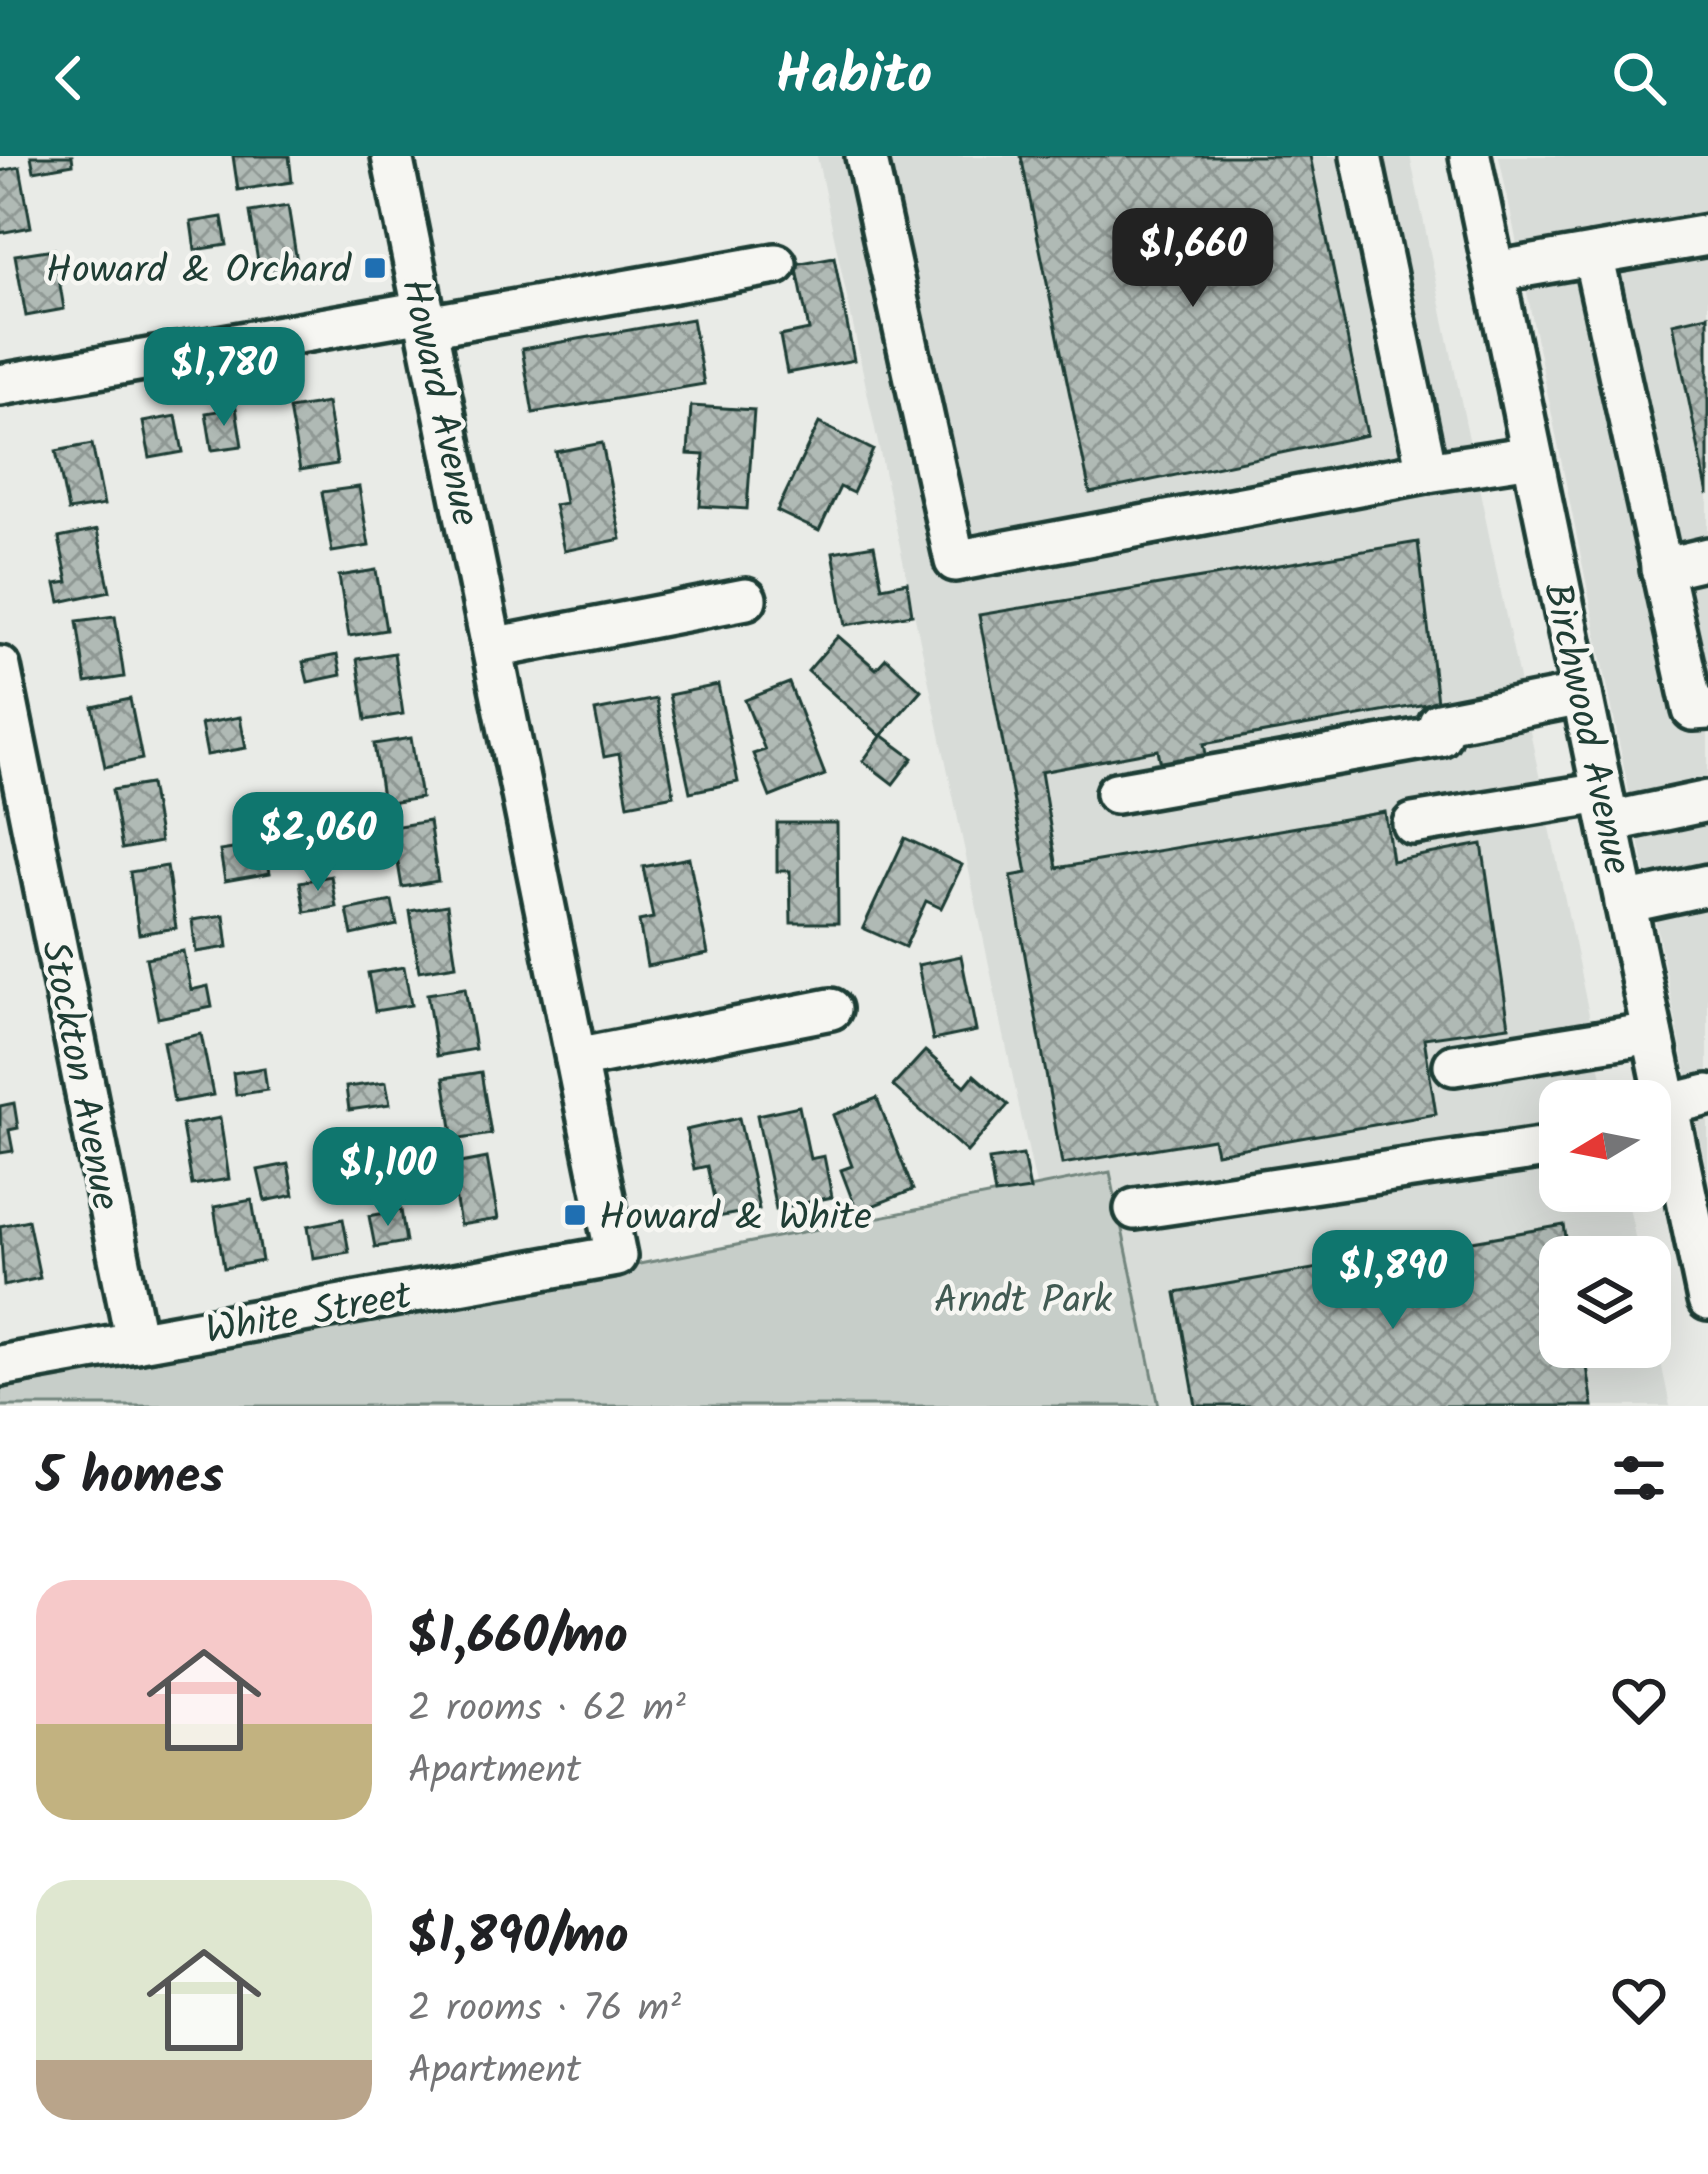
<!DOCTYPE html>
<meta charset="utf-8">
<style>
:root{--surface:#fff;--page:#f2f2f2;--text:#202124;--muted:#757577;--accent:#0f766e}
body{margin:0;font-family:Kalam,sans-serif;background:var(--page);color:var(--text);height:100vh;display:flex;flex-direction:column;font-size:45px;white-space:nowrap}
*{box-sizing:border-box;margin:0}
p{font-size:39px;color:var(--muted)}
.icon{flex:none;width:66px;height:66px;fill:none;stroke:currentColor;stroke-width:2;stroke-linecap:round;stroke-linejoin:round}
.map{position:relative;height:1250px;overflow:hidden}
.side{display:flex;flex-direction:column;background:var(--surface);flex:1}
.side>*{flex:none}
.needle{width:78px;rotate:260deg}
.fabs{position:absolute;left:1539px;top:924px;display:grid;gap:24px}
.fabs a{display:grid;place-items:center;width:132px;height:132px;border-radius:24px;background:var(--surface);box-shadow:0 12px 48px #0002;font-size:60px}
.price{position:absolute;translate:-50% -102px;padding:0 27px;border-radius:24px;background:var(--accent);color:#fff;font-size:39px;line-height:78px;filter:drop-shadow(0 3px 6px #0008)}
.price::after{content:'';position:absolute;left:50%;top:72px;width:36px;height:27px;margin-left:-18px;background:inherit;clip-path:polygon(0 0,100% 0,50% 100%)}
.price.selected{background:#222;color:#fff}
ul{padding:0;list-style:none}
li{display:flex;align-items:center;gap:36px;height:300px;padding:0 36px}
li span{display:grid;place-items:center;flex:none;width:336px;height:240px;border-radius:36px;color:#555}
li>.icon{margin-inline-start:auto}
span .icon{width:144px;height:144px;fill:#fffc;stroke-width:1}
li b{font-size:51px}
h2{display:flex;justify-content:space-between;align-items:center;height:144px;padding:0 36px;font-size:51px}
header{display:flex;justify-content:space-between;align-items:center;height:156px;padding:0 36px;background:var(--accent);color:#fff;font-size:54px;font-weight:700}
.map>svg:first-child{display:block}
</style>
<header><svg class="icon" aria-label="back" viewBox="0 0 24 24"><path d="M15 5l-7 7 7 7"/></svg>Habito<svg class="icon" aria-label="search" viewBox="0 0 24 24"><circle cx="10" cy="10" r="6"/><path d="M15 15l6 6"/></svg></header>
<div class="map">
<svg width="1708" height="1250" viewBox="0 0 1708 1250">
<defs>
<pattern id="building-cross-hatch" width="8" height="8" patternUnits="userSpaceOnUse" patternTransform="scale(3)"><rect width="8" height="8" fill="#b0bab5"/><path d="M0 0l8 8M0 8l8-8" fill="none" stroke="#8f9894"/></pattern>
</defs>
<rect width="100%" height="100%" fill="#e9ebe7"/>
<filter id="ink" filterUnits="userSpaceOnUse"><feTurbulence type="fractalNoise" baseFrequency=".00833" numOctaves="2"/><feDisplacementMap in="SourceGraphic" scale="24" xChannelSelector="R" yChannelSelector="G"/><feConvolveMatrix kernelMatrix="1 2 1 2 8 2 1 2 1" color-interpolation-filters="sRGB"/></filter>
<g filter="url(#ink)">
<g fill="#d8dcd8">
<path d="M817,0h593l197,945h-47v90h66l13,66h-79v90h90v-39l20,98h-511l-49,-233 -74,13z"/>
<path d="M1499,0h209v1022z"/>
</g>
<path fill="#c7cec9" stroke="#73867e" stroke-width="3" d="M1110,1016l49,234h-1159v-17z"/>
<g fill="url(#building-cross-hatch)" stroke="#1f3d34" stroke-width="3">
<path d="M31,0h41l1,8 -39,7z"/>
<path d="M233,0h56l3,26 -54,8z"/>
<path d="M1021,0h289l57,279 -277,58z"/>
<path d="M20,11l11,60 -31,6v-62z"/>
<path d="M288,50l10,62 -38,6 -10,-62z"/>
<path d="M222,61l5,28 -32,5 -4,-28z"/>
<path d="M54,93l10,60 -38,7 -11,-61z"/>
<path d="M834,101l20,103 -67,13 -7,-37 29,-6 -13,-66z"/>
<path d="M1708,159v180l-35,-172z"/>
<path d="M692,163l12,65 -171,29 -11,-64z"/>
<path d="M327,247l10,61 -37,6 -11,-61z"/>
<path d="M691,250l63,4 -7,99 -47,-3 4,-51 -16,-1z"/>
<path d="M236,252l6,38 -30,4 -6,-37z"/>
<path d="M176,260l7,36 -33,6 -7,-36z"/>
<path d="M819,267l54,27 -20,43 -13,-6 -21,44 -42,-20z"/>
<path d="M602,287l19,96 -57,12 -10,-46 11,-2 -9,-51z"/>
<path d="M92,288l12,61 -36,6 -12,-60z"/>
<path d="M359,331l10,59 -37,6 -10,-60z"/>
<path d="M97,374l13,61 -50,11 -4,-18 12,-2 -9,-44z"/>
<path d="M1418,386l19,160 -233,42 5,24 -46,6 -5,-24 -117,22 16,96 328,-56 7,49 90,-17 27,182 -85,12 12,76 -220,39 -3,-14 -151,25 -51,-288 16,-3 -48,-258z"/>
<path d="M874,389l8,42 25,-5 5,32 -66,11 -13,-73z"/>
<path d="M376,414l10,60 -37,6 -10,-60z"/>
<path d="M115,460l9,61 -38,6 -9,-62z"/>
<path d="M838,480l38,33 10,-11 35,32 -40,46 -73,-65z"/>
<path d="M394,497l9,61 -37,6 -9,-61z"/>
<path d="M337,499l4,20 -33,7 -5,-20z"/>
<path d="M789,527l36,92 -55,22 -17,-43 12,-4 -20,-50z"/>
<path d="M718,529l20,97 -48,10 -21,-97z"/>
<path d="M130,543l12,60 -37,8 -12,-60z"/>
<path d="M656,543l18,96 -46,9 -9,-50 -15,3 -9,-46z"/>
<path d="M240,561l6,31 -39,7 -6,-31z"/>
<path d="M882,579l31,23 -20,26 -30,-23z"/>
<path d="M411,582l10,60 -38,6 -9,-60z"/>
<path d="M150,628l10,58 -38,7 -10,-59z"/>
<path d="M429,665l9,60 -36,6 -5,-30 -17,3 -5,-30z"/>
<path d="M777,667h60l1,100h-47l-1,-52h-13z"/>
<path d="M905,682l57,27 -21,43 -15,-7 -21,46 -42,-19z"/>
<path d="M265,688l5,29 -45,8 -5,-30z"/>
<path d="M689,702l19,96 -61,12 -8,-45 14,-3 -10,-51z"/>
<path d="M167,710l9,62 -37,6 -9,-62z"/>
<path d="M331,720l5,31 -31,5 -5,-30z"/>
<path d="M392,745l5,24 -45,10 -5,-25z"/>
<path d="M447,749l9,60 -37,6 -9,-60z"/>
<path d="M224,759l4,32 -32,5 -4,-32z"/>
<path d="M183,795l8,39 17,-4 4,21 -54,11 -12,-60z"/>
<path d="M961,800l15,75 -43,9 -15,-75z"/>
<path d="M404,811l7,38 -36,6 -7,-38z"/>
<path d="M465,832l10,61 -38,7 -10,-62z"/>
<path d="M201,878l12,61 -39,7 -11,-60z"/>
<path d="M925,895l40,35 9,-11 34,30 -41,47 -74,-66z"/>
<path d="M264,912l3,22 -31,5 -3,-22z"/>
<path d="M481,916l10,62 -37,6 -10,-62z"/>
<path d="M386,926l4,22 -41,6 -3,-23z"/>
<path d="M877,942l36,92 -56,22 -16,-42 11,-4 -19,-51z"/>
<path d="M14,947l4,25 -9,2 4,21 -13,2v-47z"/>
<path d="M799,950l11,53 14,-3 8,41 -56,12 -19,-94z"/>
<path d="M220,962l9,61 -37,6 -10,-60z"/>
<path d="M739,962l20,91 -41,8 -11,-51 -13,3 -8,-39z"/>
<path d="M421,974l4,22 -31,4 -3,-22z"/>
<path d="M1023,999l7,35 -35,5 -6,-35z"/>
<path d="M487,1002l11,61 -38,6 -10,-60z"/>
<path d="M288,1008l6,31 -29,6 -7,-31z"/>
<path d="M252,1044l10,61 -38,7 -10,-61z"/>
<path d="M401,1054l5,32 -31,5 -6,-31z"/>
<path d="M343,1063l6,33 -36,6 -5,-32z"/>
<path d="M28,1064l12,58 -36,8 -4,-60z"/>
<path d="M1564,1069l5,32h-9v90h24l9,59h-397l-20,-113z"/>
</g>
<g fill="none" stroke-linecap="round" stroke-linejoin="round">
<g stroke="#1f3d34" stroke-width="48">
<g id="minor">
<path d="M866,0l89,405 472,-89"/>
<path d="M1361,0l66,316 105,-16"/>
<path d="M1470,0l238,1144"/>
<path d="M1593,99l100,455 15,-1"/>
<path d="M1494,116l214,-37"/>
<path d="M427,170l349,-62"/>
<path d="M0,229l424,-74"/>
<path d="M1661,413l47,-11"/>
<path d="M493,492l253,-49"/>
<path d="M0,511l136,675"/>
<path d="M1116,637l324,-57 -1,-13 143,-28"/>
<path d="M1609,666l99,-21"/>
<path d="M1413,668l189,-31"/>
<path d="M1625,747l83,-18"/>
<path d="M576,903l255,-50"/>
<path d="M1454,909l198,-32"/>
<path d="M1650,960l17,-11 41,-10"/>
<path d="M1135,1053l425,-63"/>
<path d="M0,1210l616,-110 -224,-1100"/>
</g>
</g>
<use href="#minor" stroke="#f6f6f2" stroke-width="39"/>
</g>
</g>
<g fill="#1f6fb2" stroke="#f6f6f2" stroke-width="4.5">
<rect x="363" y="100" width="24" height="24" rx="6"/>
<rect x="563" y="1047" width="24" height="24" rx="6"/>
</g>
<g text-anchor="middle" stroke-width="9" stroke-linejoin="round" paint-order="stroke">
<g font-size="39" fill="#1f3d34" stroke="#f6f6f2" text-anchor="end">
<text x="351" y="126">Howard &amp; Orchard</text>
<text x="599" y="1073" text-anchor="start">Howard &amp; White</text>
</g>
<g font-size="39" fill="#1f3d34" stroke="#f6f6f2">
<text transform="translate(442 246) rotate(78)" y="14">Howard Avenue</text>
<text transform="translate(1589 572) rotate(78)" y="14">Birchwood Avenue</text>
<text transform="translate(82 919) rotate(79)" y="14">Stockton Avenue</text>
<text transform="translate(308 1155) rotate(-10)" y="14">White Street</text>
</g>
<g font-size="39" fill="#415a52" stroke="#f6f6f2">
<text x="1023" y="1156">Arndt Park</text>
</g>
</g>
</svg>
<div class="fabs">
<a><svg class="needle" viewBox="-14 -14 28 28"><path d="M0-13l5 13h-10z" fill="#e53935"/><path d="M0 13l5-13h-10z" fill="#757577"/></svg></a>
<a><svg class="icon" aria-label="layers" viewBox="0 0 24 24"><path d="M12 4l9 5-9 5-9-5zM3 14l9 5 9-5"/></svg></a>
</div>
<b class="price selected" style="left:1193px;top:154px">$1,660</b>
<b class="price" style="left:224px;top:273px">$1,780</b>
<b class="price" style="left:318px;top:738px">$2,060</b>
<b class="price" style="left:388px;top:1073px">$1,100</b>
<b class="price" style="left:1393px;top:1176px">$1,890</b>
</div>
<section class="side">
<h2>5 homes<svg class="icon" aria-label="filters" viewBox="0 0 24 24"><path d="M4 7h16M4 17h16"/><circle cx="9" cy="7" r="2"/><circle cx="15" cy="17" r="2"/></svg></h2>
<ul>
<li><span style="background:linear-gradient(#f6c9c9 60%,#c2b280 0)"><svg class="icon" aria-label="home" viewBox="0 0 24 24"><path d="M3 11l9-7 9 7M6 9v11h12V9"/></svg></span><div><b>$1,660/mo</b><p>2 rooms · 62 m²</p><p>Apartment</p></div><svg class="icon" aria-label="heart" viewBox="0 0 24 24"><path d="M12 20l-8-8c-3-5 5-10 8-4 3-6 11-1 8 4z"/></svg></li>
<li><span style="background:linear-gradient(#dfe7d0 75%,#b9a48a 0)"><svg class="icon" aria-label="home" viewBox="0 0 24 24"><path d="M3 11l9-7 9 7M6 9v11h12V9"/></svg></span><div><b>$1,890/mo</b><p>2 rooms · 76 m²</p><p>Apartment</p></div><svg class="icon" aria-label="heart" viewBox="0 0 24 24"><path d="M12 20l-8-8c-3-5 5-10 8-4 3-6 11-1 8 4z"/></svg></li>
</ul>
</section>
